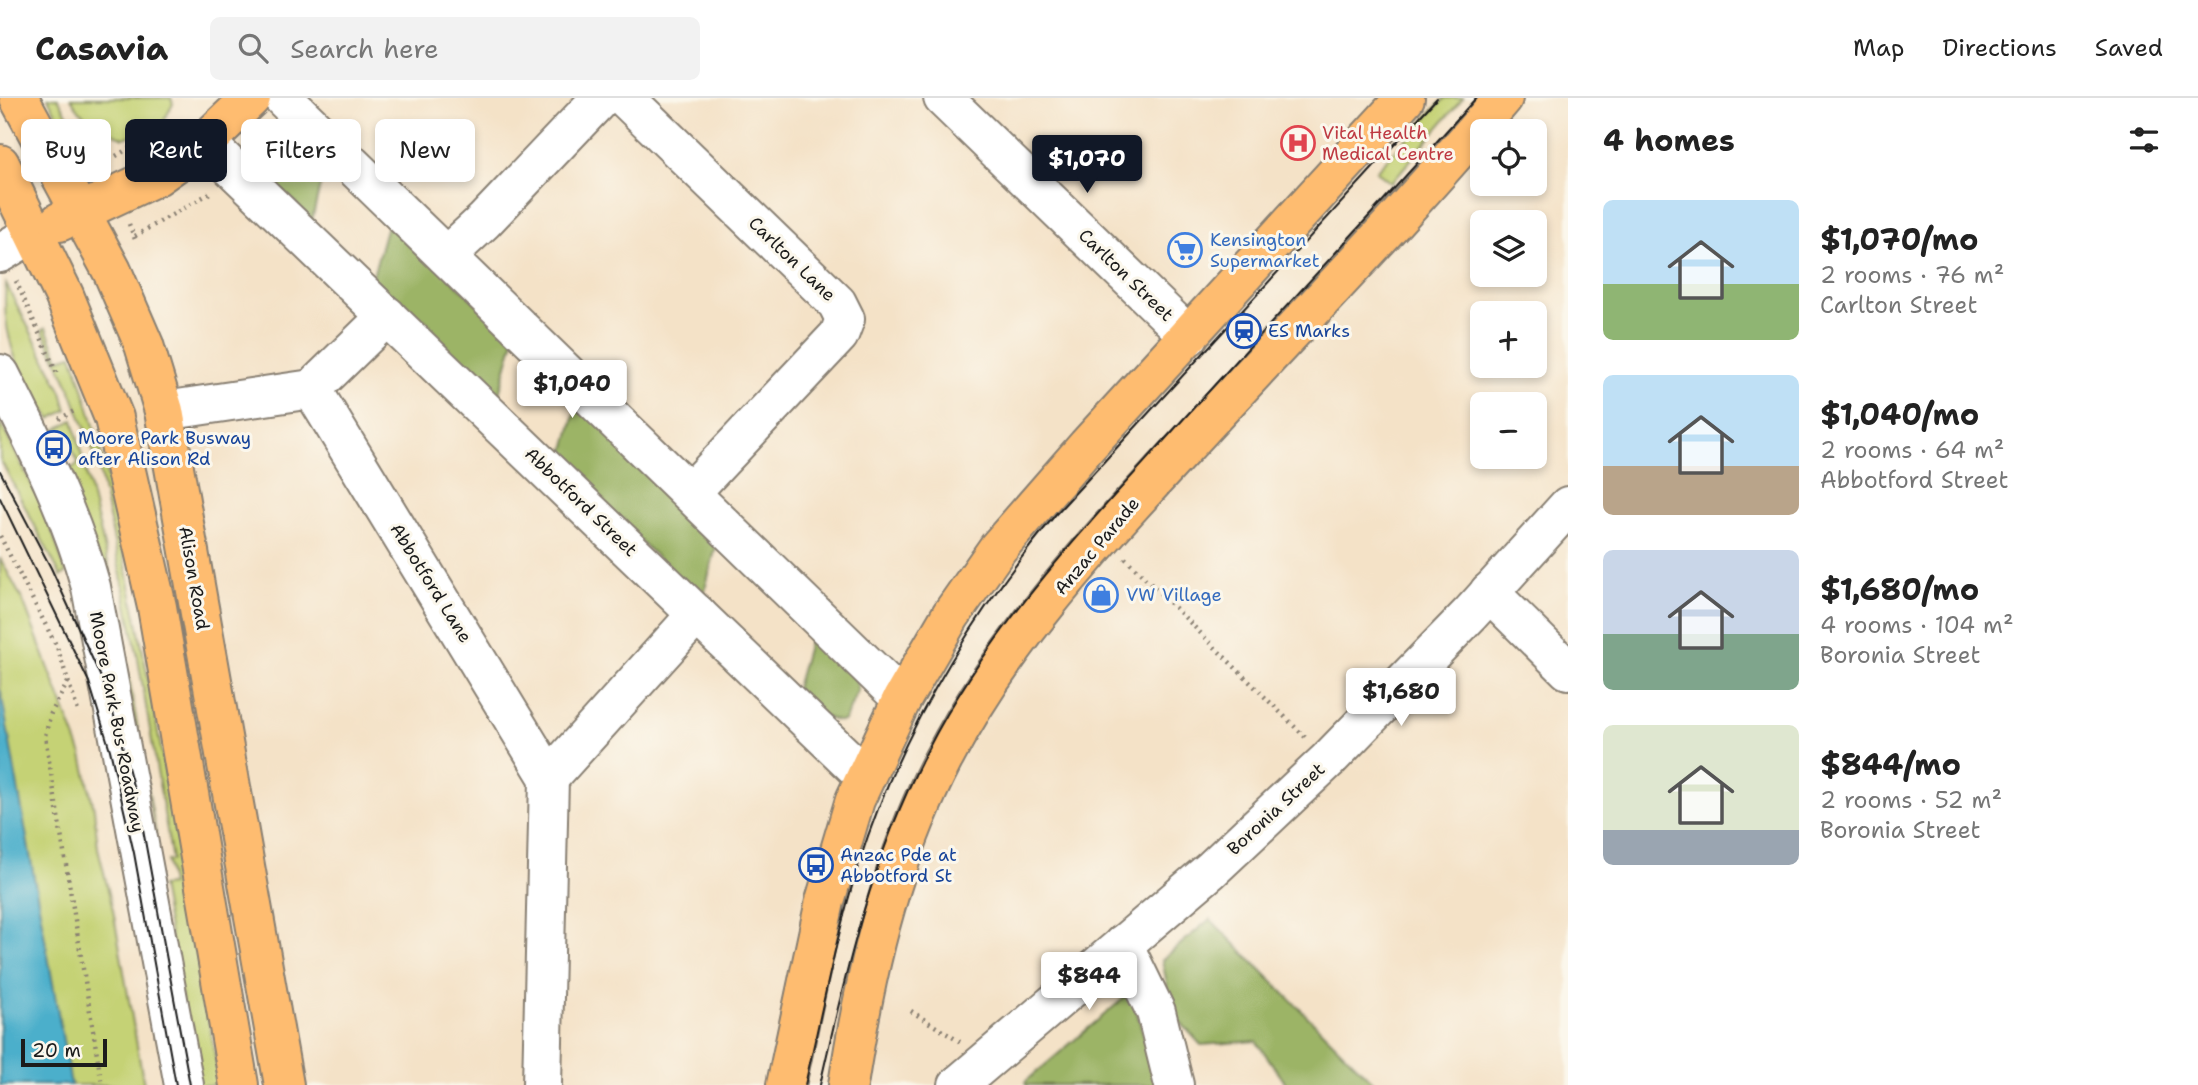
<!DOCTYPE html>
<meta charset="utf-8">
<style>
:root{--surface:#fff;--page:#f2f2f2;--text:#222;--muted:#767676;--line:#e0e0e0;--accent:#111827}
body{margin:0;font-family:"Shantell Sans",sans-serif;background:var(--page);color:var(--text);height:100vh;display:flex;flex-direction:column;font-size:26px;white-space:nowrap}
*{box-sizing:border-box;margin:0}
p{font-size:23px;color:var(--muted)}
.icon{flex:none;width:38px;height:38px;fill:none;stroke:currentColor;stroke-width:2;stroke-linecap:round;stroke-linejoin:round}
.map{position:relative;flex:1;overflow:hidden}
.details{display:flex;flex-direction:column;background:var(--surface);width:630px}
.details>*{flex:none}
.top-card{position:absolute;left:21px;top:21px;width:665px;height:63px;display:flex;gap:14px}
.tools{position:absolute;left:1470px;top:21px;display:grid;gap:14px}
.tools a{display:grid;place-items:center;width:77px;height:77px;border-radius:10px;background:var(--surface);box-shadow:0 4px 10px #0003;font-size:35px}
.scale{position:absolute;left:21px;bottom:18px;width:86px;box-sizing:border-box;padding-left:7px;border:4px solid #1c1c1c;border-top:0;font-size:19px;line-height:24px;white-space:nowrap;color:#1c1c1c;-webkit-text-stroke:5px #fbf7ec;paint-order:stroke}
.price{position:absolute;translate:-50% -60px;padding:0 16px;border-radius:7px;background:#fff;color:#222;font-size:23px;line-height:46px;filter:drop-shadow(0 2px 4px #0008)}
.price::after{content:'';position:absolute;left:50%;top:42px;width:21px;height:16px;margin-left:-10px;background:inherit;clip-path:polygon(0 0,100% 0,50% 100%)}
.price.current{background:var(--accent);color:#fff}
ul{padding:0;list-style:none}
li{display:flex;align-items:center;gap:21px;height:175px;padding:0 35px}
li span{display:grid;place-items:center;flex:none;width:196px;height:140px;border-radius:10px;color:#555}
li>.icon{margin-inline-start:auto}
span .icon{width:84px;height:84px;fill:#fffc;stroke-width:1}
li b{font-size:30px}
h2{display:flex;justify-content:space-between;align-items:center;height:84px;padding:0 35px;font-size:30px}
.chip{padding:0 24px;border-radius:10px;background:var(--surface);box-shadow:0 4px 10px #0003;font-size:24px;line-height:63px}
.chip.current{background:var(--accent);color:#fff}
header{display:flex;align-items:center;gap:42px;box-sizing:border-box;height:98px;padding:0 35px;background:var(--surface);border-bottom:2px solid var(--line)}
header strong{font-size:33px}
nav{display:flex;gap:38px;margin-inline-start:auto;font-size:24px}
.search{width:490px;height:63px;background:var(--page);display:flex;align-items:center;gap:18px;box-sizing:border-box;padding:0 24px;border-radius:10px;color:var(--muted);font-size:26px}
main{display:flex;flex:1;min-height:0}
.map>svg:first-child{display:block}
</style>
<header>
<strong>Casavia</strong>
<div class="search"><svg class="icon" aria-label="search" viewBox="0 0 24 24"><circle cx="10" cy="10" r="6"/><path d="M15 15l6 6"/></svg>Search here</div>
<nav><a>Map</a><a>Directions</a><a>Saved</a></nav>
</header>
<main>
<div class="map">
<svg width="1568" height="987" viewBox="0 0 1568 987">
<rect width="100%" height="100%" fill="#fbf7ec"/>
<filter id="ink" filterUnits="userSpaceOnUse"><feTurbulence type="fractalNoise" baseFrequency=".0143" numOctaves="2"/><feDisplacementMap in="SourceGraphic" scale="14" xChannelSelector="R" yChannelSelector="G"/><feConvolveMatrix kernelMatrix="1 2 1 2 8 2 1 2 1" color-interpolation-filters="sRGB"/></filter>
<filter id="wash" filterUnits="userSpaceOnUse"><feTurbulence type="fractalNoise" baseFrequency=".00686" numOctaves="4" result="noise"/><feDisplacementMap in="SourceGraphic" scale="28" xChannelSelector="R" yChannelSelector="G"/><feGaussianBlur stdDeviation="1.57" result="paint"/><feColorMatrix in="noise" values="0 0 0 0 0 0 0 0 0 0 0 0 0 0 0 0 0 1.4 0 .05"/><feComposite in="paint" operator="in"/></filter>
<g filter="url(#wash)">
<rect width="100%" height="100%" fill="#f4e2c7"/>
<g fill="#c5d274" stroke="#707748" stroke-width="2">
<path d="M48,0h10l31,56 -10,5z"/>
<path d="M71,0h100l2,6 -11,20 -38,14c-24,-10 -41,-17 -53,-40z"/>
<path d="M1445,0h18l-72,85 -15,-12z"/>
<path d="M6,186l56,108 5,18 -17,9 -4,-8 -8,3c-18,-42 -38,-82 -32,-130z"/>
<path d="M46,230l13,31 13,-4c31,88 48,179 66,272 30,152 55,305 82,458h-22l-37,-199 10,-1 -4,-24 5,-1 -35,-207 -39,-189 -28,-76 -28,-58z"/>
<path d="M73,322l36,147 16,84h-6l-53,-180 13,-7 -17,-34 -5,3 -2,-3z"/>
<path d="M0,324l46,91 20,60 -5,3 -61,-117z"/>
<path d="M0,460l23,43 59,154 12,54 4,39 15,62 31,175h-144z"/>
<path d="M123,574h5l28,163z"/>
</g>
<g fill="#9cb466" stroke="#5c6841" stroke-width="2">
<path d="M287,22l40,36 -15,64 -63,-62z"/>
<path d="M389,120l125,122 -17,61 -125,-122z"/>
<path d="M578,304l140,137 -16,62 -141,-137z"/>
<path d="M812,533l44,48 2,11 -14,31c-20,2 -36,-17 -49,-29z"/>
<path d="M1210,821l166,166h-89l-31,-44 -55,4 -28,-31 -11,-54z"/>
<path d="M1131,894l27,93h-132l-1,-3z"/>
</g>
<path fill="#4bafcb" stroke="#346674" stroke-width="2" d="M0,591l1,3 70,393h-71z"/>
</g>
<g filter="url(#ink)">
<g fill="none" stroke-linecap="round" stroke-linejoin="round">
<g stroke="#887f72" stroke-width="42">
<g id="minor">
<path d="M283,0l619,601"/>
<path d="M625,0l212,205 8,16 -6,16 -149,158"/>
<path d="M943,0l246,238"/>
<path d="M205,44l660,634"/>
<path d="M0,155l35,-21"/>
<path d="M446,158l38,-35 117,-123"/>
<path d="M0,276c36,72 69,134 91,213l93,498"/>
<path d="M312,291l237,389 -7,307"/>
<path d="M164,313l148,-22 75,-73"/>
<path d="M1489,494l79,78"/>
<path d="M549,680l148,-164"/>
<path d="M1123,846l33,68 18,73"/>
<path d="M958,987l253,-215 117,-110 142,-146 98,-108"/>
</g>
</g>
<g stroke="#887f72" stroke-width="42">
<g id="major">
<path d="M19,0l93,173 32,74 20,66 120,674"/>
<path d="M0,66l64,131 50,123 43,189 82,478"/>
<path d="M59,124l98,-46 48,-34 46,-44"/>
<path d="M786,987l39,-184 30,-101 47,-101 49,-84 47,-67 89,-102 318,-348"/>
<path d="M848,987c15,-96 35,-191 74,-281 60,-140 168,-255 270,-365 104,-113 212,-224 311,-341"/>
</g>
</g>
<g stroke="#887f72" stroke-width="4.5" stroke-dasharray="2 5" stroke-linecap="butt">
<path d="M255,48l16,-16"/>
<path d="M116,58l44,-26"/>
<path d="M129,126l7,18"/>
<path d="M135,138l75,-43"/>
<path d="M16,183l42,95"/>
<path d="M59,321l15,-8"/>
<path d="M0,438l57,111 21,64"/>
<path d="M1125,460l180,179"/>
<path d="M68,584l-17,31 -6,23 57,349"/>
<path d="M911,913l49,31"/>
</g>
<use href="#minor" stroke="#fff" stroke-width="38"/>
<use href="#major" stroke="#febc70" stroke-width="38"/>
<g stroke="#1c1c1c" stroke-width="2">
<path d="M0,373l51,97 52,114 12,37 24,89 51,277"/>
<path d="M0,400l89,184 21,68 24,103 42,232"/>
<path d="M805,987c17,-74 31,-149 54,-222 41,-130 110,-244 197,-349l381,-416"/>
<path d="M820,987c26,-115 52,-229 107,-334 62,-121 152,-217 243,-317 101,-112 205,-223 306,-336"/>
</g>
</g>
</g>
<defs>
<g id="hospital-ring" transform="scale(1.75)"><circle r="9.5" fill="#fbf7ec" stroke="#e0444e" stroke-width="1.5"/><path d="M-5-5h3v3.5h4V-5h3V5h-3V1.5h-4V5h-3Z" fill="#e0444e"/></g>
<g id="supermarket-ring" transform="scale(1.75)"><circle r="9.5" fill="#fbf7ec" stroke="#3f7fe0" stroke-width="1.5"/><path d="M-6-5.5h2.5l.6 2H6L4.5 2H-2.5L-4.4-4H-6ZM-1.5 3.2a1.3 1.3 0 1 0 .1 0ZM3 3.2a1.3 1.3 0 1 0 .1 0Z" fill="#3f7fe0"/></g>
<g id="station-ring" transform="scale(1.75)"><circle r="9.5" fill="#fbf7ec" stroke="#1a4fb4" stroke-width="1.5"/><path d="M-3-6H3Q5-6 5-4V2Q5 4 3 4L4.5 6H3L1.5 4h-3L-3 6H-4.5L-3 4Q-5 4-5 2V-4Q-5-6-3-6ZM-3.5-4v3h7v-3ZM-3.5 1v1.5H-2V1ZM2 1v1.5H3.5V1Z" fill="#1a4fb4"/></g>
<g id="bus-ring" transform="scale(1.75)"><circle r="9.5" fill="#fbf7ec" stroke="#1a4fb4" stroke-width="1.5"/><path d="M-5-6H5V4H4V6H2V4H-2V6H-4V4H-5ZM-3.5-4V0h7V-4ZM-3.5 1.2v1.5H-2V1.2ZM2 1.2v1.5H3.5V1.2Z" fill="#1a4fb4"/></g>
<g id="shop-ring" transform="scale(1.75)"><circle r="9.5" fill="#fbf7ec" stroke="#3f7fe0" stroke-width="1.5"/><path d="M-5-2.5h2.3a2.7 3.5 0 0 1 5.4 0H5L5.5 6h-11ZM-1.5-2.5h3a1.5 2.3 0 0 0-3 0Z" fill="#3f7fe0"/></g>
</defs>
<g fill-rule="evenodd">
<use href="#hospital-ring" x="1298" y="45"/>
<use href="#supermarket-ring" x="1185" y="152"/>
<use href="#station-ring" x="1244" y="233"/>
<use href="#bus-ring" x="54" y="350"/>
<use href="#shop-ring" x="1101" y="497"/>
<use href="#bus-ring" x="816" y="767"/>
</g>
<g text-anchor="middle" stroke-width="6" stroke-linejoin="round" paint-order="stroke">
<g font-size="18" fill="#be3a42" stroke="#fbf7ec" text-anchor="start">
<text x="1322" y="41">Vital Health<tspan x="1322" dy="21">Medical Centre</tspan></text>
</g>
<g font-size="18" fill="#366cbe" stroke="#fbf7ec" text-anchor="start">
<text x="1210" y="148">Kensington<tspan x="1210" dy="21">Supermarket</tspan></text>
<text x="1126" y="503">VW Village</text>
</g>
<g font-size="18" fill="#1c1c1c" stroke="#fbf7ec">
<text transform="translate(792 161) rotate(44)" y="6">Carlton Lane</text>
<text transform="translate(1126 177) rotate(44)" y="6">Carlton Street</text>
<text transform="translate(581 404) rotate(44)" y="6">Abbotford Street</text>
<text transform="translate(1097 448) rotate(-50)" y="6">Anzac Parade</text>
<text transform="translate(194 480) rotate(80)" y="6">Alison Road</text>
<text transform="translate(431 485) rotate(58)" y="6">Abbotford Lane</text>
<text transform="translate(117 624) rotate(79)" y="6">Moore Park Bus Roadway</text>
<text transform="translate(1276 711) rotate(-43)" y="6">Boronia Street</text>
</g>
<g font-size="18" fill="#164399" stroke="#fbf7ec" text-anchor="start">
<text x="1268" y="239">ES Marks</text>
<text x="78" y="346">Moore Park Busway<tspan x="78" dy="21">after Alison Rd</tspan></text>
<text x="840" y="763">Anzac Pde at<tspan x="840" dy="21">Abbotford St</tspan></text>
</g>
</g>
</svg>
<div class="tools">
<a><svg class="icon" aria-label="locate" viewBox="0 0 24 24"><circle cx="12" cy="12" r="6"/><path d="M12 2v4M12 18v4M2 12h4M18 12h4"/></svg></a>
<a><svg class="icon" aria-label="layers" viewBox="0 0 24 24"><path d="M12 4l9 5-9 5-9-5zM3 14l9 5 9-5"/></svg></a>
<a>+</a>
<a>−</a>
</div>
<div class="scale">20 m</div>
<b class="price current" style="left:1087px;top:97px">$1,070</b>
<b class="price" style="left:572px;top:322px">$1,040</b>
<b class="price" style="left:1401px;top:630px">$1,680</b>
<b class="price" style="left:1089px;top:914px">$844</b>
<div class="top-card">
<a class="chip">Buy</a>
<a class="chip current">Rent</a>
<a class="chip">Filters</a>
<a class="chip">New</a>
</div>
</div>
<section class="details">
<h2>4 homes<svg class="icon" aria-label="filters" viewBox="0 0 24 24"><path d="M4 7h16M4 17h16"/><circle cx="9" cy="7" r="2"/><circle cx="15" cy="17" r="2"/></svg></h2>
<ul>
<li><span style="background:linear-gradient(#bfe0f5 60%,#8fb573 0)"><svg class="icon" aria-label="home" viewBox="0 0 24 24"><path d="M3 11l9-7 9 7M6 9v11h12V9"/></svg></span><div><b>$1,070/mo</b><p>2 rooms · 76 m²</p><p>Carlton Street</p></div></li>
<li><span style="background:linear-gradient(#bfe0f5 65%,#b9a48a 0)"><svg class="icon" aria-label="home" viewBox="0 0 24 24"><path d="M3 11l9-7 9 7M6 9v11h12V9"/></svg></span><div><b>$1,040/mo</b><p>2 rooms · 64 m²</p><p>Abbotford Street</p></div></li>
<li><span style="background:linear-gradient(#c9d6e8 60%,#7fa58c 0)"><svg class="icon" aria-label="home" viewBox="0 0 24 24"><path d="M3 11l9-7 9 7M6 9v11h12V9"/></svg></span><div><b>$1,680/mo</b><p>4 rooms · 104 m²</p><p>Boronia Street</p></div></li>
<li><span style="background:linear-gradient(#dfe7d0 75%,#9aa5b1 0)"><svg class="icon" aria-label="home" viewBox="0 0 24 24"><path d="M3 11l9-7 9 7M6 9v11h12V9"/></svg></span><div><b>$844/mo</b><p>2 rooms · 52 m²</p><p>Boronia Street</p></div></li>
</ul>
</section>
</main>
